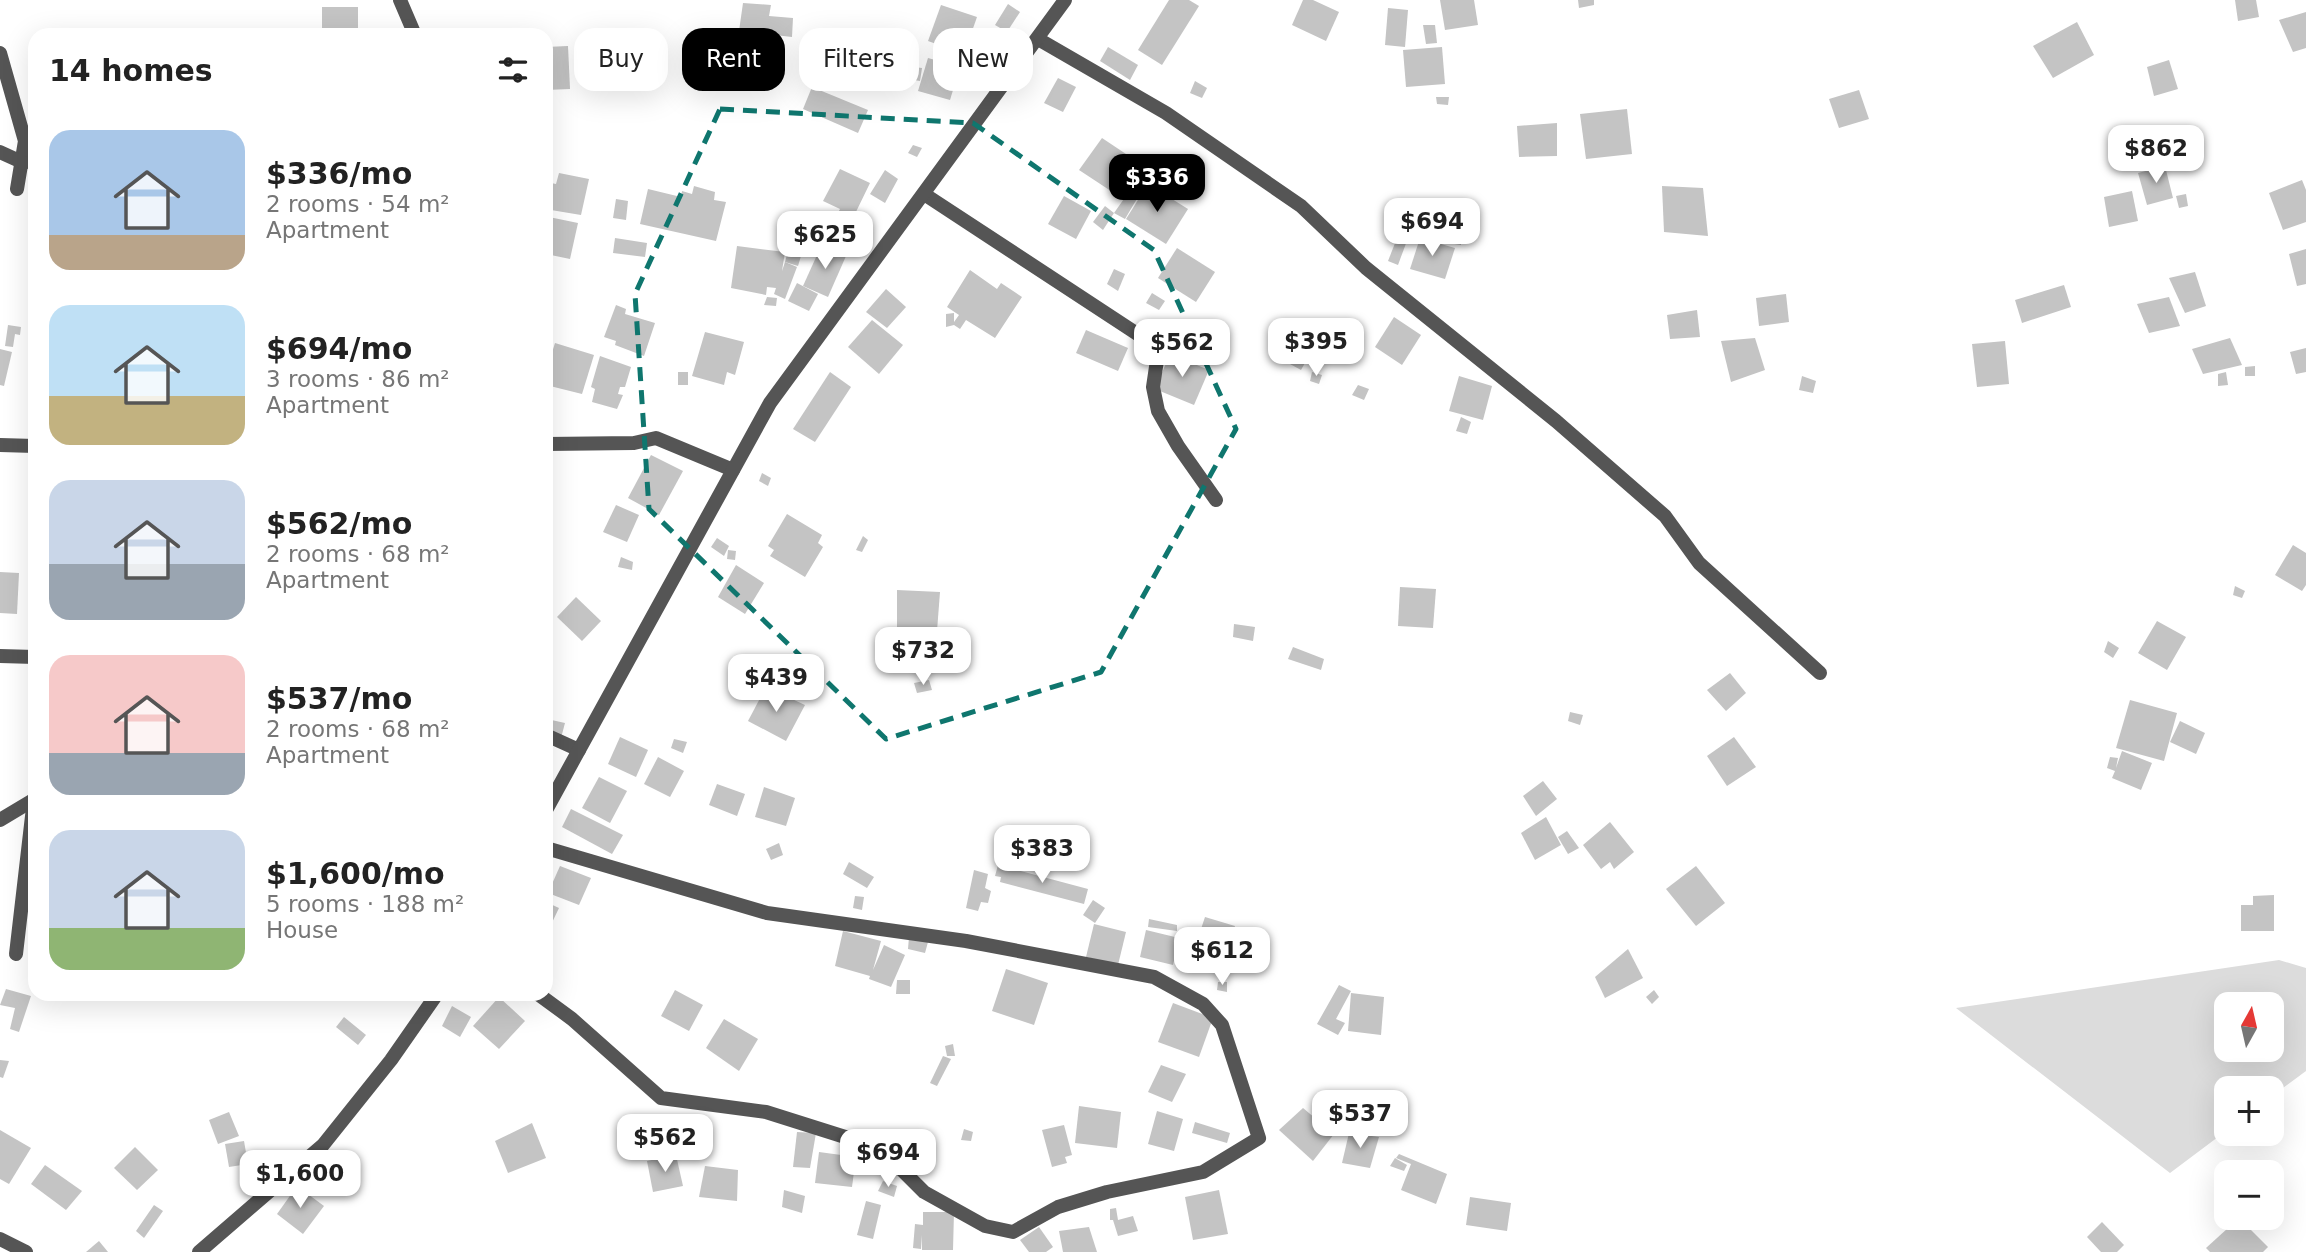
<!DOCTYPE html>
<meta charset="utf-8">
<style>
:root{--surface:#fff;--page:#f6f6f6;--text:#222;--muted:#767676;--accent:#000}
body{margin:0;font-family:"DejaVu Sans",sans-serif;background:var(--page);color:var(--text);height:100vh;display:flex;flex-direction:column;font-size:26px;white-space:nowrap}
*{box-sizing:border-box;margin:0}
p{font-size:23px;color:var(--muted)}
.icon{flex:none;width:38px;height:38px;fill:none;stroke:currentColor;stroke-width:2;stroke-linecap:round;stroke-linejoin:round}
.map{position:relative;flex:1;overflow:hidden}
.drawer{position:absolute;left:28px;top:28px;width:525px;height:973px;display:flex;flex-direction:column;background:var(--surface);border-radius:21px;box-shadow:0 7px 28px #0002}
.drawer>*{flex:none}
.top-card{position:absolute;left:574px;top:28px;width:665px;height:63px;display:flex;gap:14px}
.needle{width:46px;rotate:8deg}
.buttons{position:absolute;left:2214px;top:992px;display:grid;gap:14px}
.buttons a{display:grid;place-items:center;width:70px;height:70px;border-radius:14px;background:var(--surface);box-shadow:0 7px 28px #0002;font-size:35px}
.price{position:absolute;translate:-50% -60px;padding:0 16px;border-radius:14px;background:#fff;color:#222;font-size:23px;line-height:46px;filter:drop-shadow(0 2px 4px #0008)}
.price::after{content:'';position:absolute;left:50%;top:42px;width:21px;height:16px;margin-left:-10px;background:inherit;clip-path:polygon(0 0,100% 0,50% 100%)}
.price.selected{background:var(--accent);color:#fff}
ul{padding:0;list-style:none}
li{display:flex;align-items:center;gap:21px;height:175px;padding:0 21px}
li span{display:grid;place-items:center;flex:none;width:196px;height:140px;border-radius:21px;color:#555}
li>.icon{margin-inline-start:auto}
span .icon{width:84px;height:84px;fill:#fffc;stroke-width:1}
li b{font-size:30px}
h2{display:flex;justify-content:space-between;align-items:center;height:84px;padding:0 21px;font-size:30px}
.pill{padding:0 24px;border-radius:21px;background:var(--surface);box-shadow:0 7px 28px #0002;font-size:24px;line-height:63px}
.pill.selected{background:var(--accent);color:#fff}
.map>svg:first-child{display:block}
</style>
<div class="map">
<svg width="2306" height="1252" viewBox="0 0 2306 1252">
<rect width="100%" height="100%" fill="#fff"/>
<path fill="#dcdcdc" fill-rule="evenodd" d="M2279,960l27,8v103l-34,25v-8h-46v43l-56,42 -214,-165zM2226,1004h46v46h-46z"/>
<g fill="#c4c4c4">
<path d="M1169,0h20l10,6 -37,59 -24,-15z"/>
<path d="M1303,0h10l26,12 -13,29 -34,-16z"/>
<path d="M1440,0h34l4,25 -33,5z"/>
<path d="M1578,0h16v5l-15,3z"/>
<path d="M2235,0h21l3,17 -21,4z"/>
<path d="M743,3l28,2 -2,11 24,2 -1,19 -53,-6z"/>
<path d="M1008,4l12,8 -13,20 -12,-7z"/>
<path d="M941,5l36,12 -13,37 -36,-13z"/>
<rect x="322" y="7" width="36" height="28"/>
<path d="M1388,8l20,2 -3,37 -20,-2z"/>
<path d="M2306,12v36l-13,4 -14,-32z"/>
<path d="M2077,22l17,33 -41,23 -20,-32z"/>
<path d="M1423,25h12l2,18 -11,1z"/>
<path d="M568,46l2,43 -24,1v-43z"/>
<path d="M1108,47l30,18 -8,15 -30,-19z"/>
<path d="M1442,47l3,37 -39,3 -3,-37z"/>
<path d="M928,58l32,9 -10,33 -32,-9z"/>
<path d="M2169,60l9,29 -24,7 -7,-29z"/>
<path d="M914,67l8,1 -2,13 -6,-1z"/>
<path d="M1058,78l18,9 -13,25 -19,-9z"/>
<path d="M1195,81l12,7 -5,10 -12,-5z"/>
<path d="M812,87l56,23 -10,23 -55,-24z"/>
<path d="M1859,90l10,29 -30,9 -10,-29z"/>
<path d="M1436,97h13l-1,8 -11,-1z"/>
<path d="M1627,109l5,45 -46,5 -6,-45z"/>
<path d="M1557,123v33l-38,1 -2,-31z"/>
<path d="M1102,138l27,18 -4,3 10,6 -18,30 -38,-25z"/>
<path d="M913,145l9,3 -5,9 -9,-4z"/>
<path d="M2165,166l8,32 -26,7 -9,-32z"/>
<path d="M840,169l30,14 -16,33 9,5 -16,27 -22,-11 15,-28 -17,-8z"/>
<path d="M885,170l13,9 -13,24 -15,-9z"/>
<path d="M559,173l30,6 -8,36 -30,-5 -2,7 29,6 -8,36 -24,-5v-72l10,2z"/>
<path d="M2302,180l4,10v32l-23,8 -14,-37z"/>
<path d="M1148,184l40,25 -22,35 -40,-25z"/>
<path d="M694,186l21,6 -1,8 12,2 -10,39 -76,-17 8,-35 33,8 1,-6 10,3z"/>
<path d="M1133,186l8,6 -16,27 -11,-6 -11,17 -10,-8 12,-16 9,7z"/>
<path d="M1662,186l41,2 5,48 -44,-4z"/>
<path d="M2132,191l6,30 -29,6 -5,-30z"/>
<path d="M2186,194l2,12 -9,2 -3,-12z"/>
<path d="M1064,196l27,15 -15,28 -28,-15z"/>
<path d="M616,199l12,2 -2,19 -13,-2z"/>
<path d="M1399,233l9,5 -10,27 -10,-4z"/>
<path d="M1449,237h12v8l-13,-2z"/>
<path d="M615,238l32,5 -2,14 -32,-4z"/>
<path d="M1420,238l35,10 -10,31 -35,-10z"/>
<path d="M822,244l24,12 -18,41 -25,-11z"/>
<path d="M737,246l48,6 -3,19 3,-9 12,5 -12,32 -11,-5 2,-6 -9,-1 -1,8 -35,-7z"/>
<path d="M1177,248l38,24 -19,30 -38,-24z"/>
<path d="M2306,249v35l-9,2 -8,-32z"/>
<path d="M788,251l13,5 -3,10 -13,-4z"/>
<path d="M1114,269l11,5 -7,17 -11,-7z"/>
<path d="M970,270l27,19 4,-6 21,14 -27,41 -29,-18 -6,9 -6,-4 -8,2v-13l8,-1v9l5,-7 -12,-8z"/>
<path d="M2195,272l11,34 -21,7 -16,-35z"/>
<path d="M797,283l21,11 -9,17 -21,-10z"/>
<path d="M2064,285l7,22 -49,16 -7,-23z"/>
<path d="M886,289l20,18 -19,21 -21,-16z"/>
<path d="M1152,293l13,8 -6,9 -13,-7z"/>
<path d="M1786,294l3,28 -30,4 -3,-28z"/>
<path d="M767,297l10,1 -1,8 -12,-1z"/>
<path d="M2169,297l11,29 -31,7 -12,-29z"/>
<path d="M616,305l10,4 -1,5 30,9 -11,33 -29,-11 1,-4 -12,-4z"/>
<path d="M1697,310l3,27 -30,2 -3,-24z"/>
<path d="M1394,317l27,18 -19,30 -27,-18z"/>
<path d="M872,320l31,25 -24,29 -31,-27z"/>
<path d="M8,325l13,2 -1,8 -5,-1 -2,13 -8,-1z"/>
<path d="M1296,328l22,12 -17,30 -22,-12z"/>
<path d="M1086,330l42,18 -10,23 -42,-18z"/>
<path d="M705,332l39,10 -9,33 -8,-3 -3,13 -32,-9z"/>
<path d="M1755,338l10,32 -34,12 -10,-41z"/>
<path d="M2230,338l12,27 -39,9 -11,-25z"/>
<path d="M2005,341l4,43 -32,3 -5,-43z"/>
<path d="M555,343l39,12 -12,39 -36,-9v-13z"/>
<path d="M2306,348v24l-10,2 -6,-22z"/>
<path d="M0,349l12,3 -8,34 -4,-1z"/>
<path d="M1170,354l39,16 -15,35 -39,-16z"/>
<path d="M600,356l31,11 -6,20h-5l-2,7 5,1 -6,14 -25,-7 3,-13 -4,-2z"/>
<path d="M2255,366v10h-10v-9z"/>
<rect x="678" y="372" width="10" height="13"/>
<path d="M830,372l21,15 -36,55 -22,-13z"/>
<path d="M1312,372l10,3 -3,9 -9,-3z"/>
<path d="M2226,372l2,13 -10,1v-12z"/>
<path d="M1459,376l33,10 -9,34 -34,-9z"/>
<path d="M1802,376l14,5 -3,12 -14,-3z"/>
<path d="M1358,385l11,4 -5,11 -12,-5z"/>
<path d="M1461,417l10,5 -4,12 -11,-3z"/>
<path d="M651,455l32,16 -24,44 -31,-17z"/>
<path d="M762,473l9,5 -3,8 -9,-5z"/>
<path d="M616,505l23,10 -12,27 -24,-10z"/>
<path d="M787,514l35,21 -4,8 5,4 -18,30 -35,-21 4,-6 -6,-4z"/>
<path d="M863,536l5,4 -6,12 -6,-2z"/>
<path d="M717,538l12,8 -5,10 -13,-9z"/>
<path d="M2293,545l13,8v32l-4,6 -27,-16z"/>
<path d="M728,550l8,1 -1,9 -8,-1z"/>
<path d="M621,557l12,5 -1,8 -14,-3z"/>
<path d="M736,565l28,18 -19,31 -27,-17z"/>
<path d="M0,572l19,1 -2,41 -17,-1z"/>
<path d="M2235,586l10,5 -3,7 -9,-3z"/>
<path d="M1400,587l36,2 -3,39 -35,-2z"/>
<path d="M897,590l43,2 -3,39 -40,-2z"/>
<path d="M576,597l25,24 -19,20 -25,-24z"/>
<path d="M2157,621l29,16 -19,33 -29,-17z"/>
<path d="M1234,624l21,3 -2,14 -20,-4z"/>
<path d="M2108,641l11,7 -6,10 -9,-6z"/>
<path d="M1293,647l31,12 -3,11 -33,-11z"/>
<path d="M1730,673l16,20 -20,18 -19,-21z"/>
<path d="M929,680l3,10 -15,3 -3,-10z"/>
<path d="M766,687l39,18 -19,36 -38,-20z"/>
<path d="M2130,700l47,13 -13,48 -48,-13z"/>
<path d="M1570,712l13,3 -3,10 -12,-4z"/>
<path d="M547,719l18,4 -4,15 -15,-6z"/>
<path d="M2180,721l25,12 -9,21 -26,-12z"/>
<path d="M620,737l28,13 -12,27 -28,-13z"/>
<path d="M1734,737l22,30 -29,19 -20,-30z"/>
<path d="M674,739l13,3 -4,11 -12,-5z"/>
<path d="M2122,751l30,12 -11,27 -29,-12 3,-7 -8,-3 3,-11 8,1 -2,10z"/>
<path d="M658,757l26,14 -14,26 -26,-13z"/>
<path d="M599,777l28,14 -17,32 -28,-15z"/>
<path d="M1543,781l14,18 -21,17 -13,-20z"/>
<path d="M717,784l28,10 -8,22 -28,-11z"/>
<path d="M764,787l31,11 -9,28 -31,-9z"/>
<path d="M571,809l52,26 -11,19 -50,-27z"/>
<path d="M1546,817l15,28 -26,15 -14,-27z"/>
<path d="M1610,822l24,30 -20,17 -4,-7 -9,7 -18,-24z"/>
<path d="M1567,831l12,17 -11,6 -10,-17z"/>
<path d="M779,843l4,12 -12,5 -5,-11z"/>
<path d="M849,862l25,15 -7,11 -24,-14z"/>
<path d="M998,865l90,24 -4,15 -84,-22 1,-5 -6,-1z"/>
<path d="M560,866l31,12 -12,27 -31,-12z"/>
<path d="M1696,866l29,37 -29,23 -30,-37z"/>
<path d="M974,870l14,4 -3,14 6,3 -3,12 -7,-1 -3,9 -12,-3z"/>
<path d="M2274,895v36h-33v-26h12v-9z"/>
<path d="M855,896l9,1 -2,13 -9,-2z"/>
<path d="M1093,900l12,8 -10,15 -12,-8z"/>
<path d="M546,902l13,6 -11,23 -2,-1z"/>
<path d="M1205,917l30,9 -9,28 -30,-10z"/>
<path d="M1149,919l28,6v6l-29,-4z"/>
<path d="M1094,924l32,8 -8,33 -32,-8z"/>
<path d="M1146,930l33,8 -6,27 -33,-8z"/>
<path d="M843,931l38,10 -8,29 11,-25 21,10 -14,32 -22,-8 1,-3 -35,-10z"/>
<path d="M909,937l19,5 -3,11 -17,-4z"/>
<path d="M1628,949l15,29 -38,20 -10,-21z"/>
<path d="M1006,969l42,14 -14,42 -42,-14z"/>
<path d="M897,980h13v14h-14z"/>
<path d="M1218,982h9v10l-10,-2z"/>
<path d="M1339,985l12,6 -15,28 9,4 -7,12 -21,-11z"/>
<path d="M6,989l25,7 -12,36 -9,-3 5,-21 -15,-3z"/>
<path d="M675,990l28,15 -14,26 -28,-15z"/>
<path d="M1654,990l5,7 -7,7 -6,-7z"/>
<path d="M1351,993l33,4 -3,38 -33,-4z"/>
<path d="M499,997l26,24 -26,28 -26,-23z"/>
<path d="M1173,1003l40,15 -14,39 -41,-15z"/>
<path d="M452,1006l19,11 -11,20 -18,-11z"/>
<path d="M344,1017l22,18 -8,10 -22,-18z"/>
<path d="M724,1019l34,20 -19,32 -33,-23z"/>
<path d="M953,1044l2,12h-8l-2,-10z"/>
<path d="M943,1056l8,3 -14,27 -7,-3z"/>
<path d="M0,1060l9,1 -6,17 -3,-1z"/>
<path d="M1161,1065l25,9 -14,28 -24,-10z"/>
<path d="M1079,1106l42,6 -4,36 -42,-5z"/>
<path d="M1303,1108l31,26 -21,27 -34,-31z"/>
<path d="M1157,1111l26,8 -9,32 -26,-7z"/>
<path d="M229,1112l10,24 -21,8 -9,-24z"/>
<path d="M1195,1122l35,11 -3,10 -35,-10z"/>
<path d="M532,1123l14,35 -38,15 -13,-32z"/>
<path d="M1064,1125l8,30 -7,2 2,6 -15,4 -10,-37z"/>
<path d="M964,1129l9,3 -2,9 -10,-1z"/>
<path d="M0,1130l31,18 -22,36 -9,-5z"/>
<path d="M797,1132l19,1 -6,35 -17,-1z"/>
<path d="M1349,1133l30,4 -9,31 -28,-5z"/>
<path d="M244,1141l4,23 -19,3 -4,-23z"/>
<path d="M135,1147l23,23 -21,20 -23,-22z"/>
<path d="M819,1152l37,5 -4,30 -37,-4z"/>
<path d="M1399,1154l48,20 -11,30 -35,-14 10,-26 -15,-6z"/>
<path d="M676,1155l7,31 -30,6 -6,-31z"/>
<path d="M1395,1158l12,7 -3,6 -14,-5z"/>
<path d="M337,1161l5,12 -14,4 -5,-12z"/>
<path d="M45,1165l37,26 -16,19 -35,-26z"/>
<path d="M705,1166l33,4 -1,31 -38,-4z"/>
<path d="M883,1181l14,5 -3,11 -16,-6z"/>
<path d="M297,1186l27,20 -21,28 -26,-20z"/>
<path d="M784,1190l21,6 -3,17 -20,-6z"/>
<path d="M1219,1190l9,44 -35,6 -8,-43z"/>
<path d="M1470,1197l41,6 -4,28 -41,-6z"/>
<path d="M866,1201l15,4 -8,34 -16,-4z"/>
<path d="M154,1205l9,6 -19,27 -8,-7z"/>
<path d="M1116,1208l2,12 15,-4 5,15 -20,5 -5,-16h-3v-11z"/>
<path d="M923,1212h31l-1,38h-31v-15l-1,14 -8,-1 2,-24 8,1z"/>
<path d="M2239,1218l29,29 -5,5h-53l-4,-4z"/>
<path d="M2102,1222l22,23 -7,7h-16l-14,-15z"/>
<path d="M1039,1227l14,20 -7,5h-17l-9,-12z"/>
<path d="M1089,1227l8,25h-34l-4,-21z"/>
<path d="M99,1241l9,11h-22z"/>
</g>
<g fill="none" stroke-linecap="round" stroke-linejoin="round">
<g stroke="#555" stroke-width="14">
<path d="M400,0l15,35"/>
<path d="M1038,39l128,74 135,93 65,62 190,153 109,95 34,47 121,110"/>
<path d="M0,53l25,88 -8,48"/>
<path d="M0,152l24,11"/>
<path d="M924,194l221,145 12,21 -4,27 5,24 20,35 38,54"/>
<path d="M546,444l88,-1 22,-5 77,32"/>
<path d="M0,445l35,1"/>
<path d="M0,656l35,1"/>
<path d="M546,735l33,15"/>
<path d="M546,810l224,-407 295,-403"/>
<path d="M0,820l35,-21"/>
<path d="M16,954l18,-155"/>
<path d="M538,994l34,25 89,79 105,14 114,36 44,44 61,34 28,6 45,-25 49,-15 96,-20 56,-34 -37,-113 -19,-21 -49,-27 -188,-36 -199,-28 -221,-65"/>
<path d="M0,1239l26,13"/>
<path d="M199,1252l124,-107 68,-85 46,-66"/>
</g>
</g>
<path fill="none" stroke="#0f766e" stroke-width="5" stroke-dasharray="14 9" stroke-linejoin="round" d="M720,109l253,14 181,127 82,179 -135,243 -215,67 -237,-230 -14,-215z"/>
</svg>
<div class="buttons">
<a><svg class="needle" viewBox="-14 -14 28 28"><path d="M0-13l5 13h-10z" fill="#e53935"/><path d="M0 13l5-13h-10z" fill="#767676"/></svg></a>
<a>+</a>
<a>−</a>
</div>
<b class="price" style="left:2156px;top:185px">$862</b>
<b class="price selected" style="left:1157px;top:214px">$336</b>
<b class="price" style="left:1432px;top:258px">$694</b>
<b class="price" style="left:825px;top:271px">$625</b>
<b class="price" style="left:1316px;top:378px">$395</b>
<b class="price" style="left:1182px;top:379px">$562</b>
<b class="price" style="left:923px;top:687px">$732</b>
<b class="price" style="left:776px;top:714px">$439</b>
<b class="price" style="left:1042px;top:885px">$383</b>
<b class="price" style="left:1222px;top:987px">$612</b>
<b class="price" style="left:1360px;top:1150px">$537</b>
<b class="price" style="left:665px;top:1174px">$562</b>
<b class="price" style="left:888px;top:1189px">$694</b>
<b class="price" style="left:300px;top:1210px">$1,600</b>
<div class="top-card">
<a class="pill">Buy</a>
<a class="pill selected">Rent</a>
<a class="pill">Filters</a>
<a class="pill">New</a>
</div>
<section class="drawer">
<h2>14 homes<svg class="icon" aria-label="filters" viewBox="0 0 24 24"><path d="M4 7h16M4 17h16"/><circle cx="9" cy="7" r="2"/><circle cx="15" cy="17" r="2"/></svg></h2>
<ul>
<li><span style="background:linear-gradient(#a9c7e8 75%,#b9a48a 0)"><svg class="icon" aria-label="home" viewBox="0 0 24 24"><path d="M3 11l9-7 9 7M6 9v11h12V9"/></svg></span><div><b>$336/mo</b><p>2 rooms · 54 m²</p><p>Apartment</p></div></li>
<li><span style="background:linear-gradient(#bfe0f5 65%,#c2b280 0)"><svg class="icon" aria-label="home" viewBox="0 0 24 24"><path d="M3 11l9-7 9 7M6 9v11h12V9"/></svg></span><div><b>$694/mo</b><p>3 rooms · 86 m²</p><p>Apartment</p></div></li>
<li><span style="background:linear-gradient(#c9d6e8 60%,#9aa5b1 0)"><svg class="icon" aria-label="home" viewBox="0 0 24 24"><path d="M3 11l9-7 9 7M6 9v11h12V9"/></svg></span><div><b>$562/mo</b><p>2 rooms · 68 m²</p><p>Apartment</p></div></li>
<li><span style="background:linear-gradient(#f6c9c9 70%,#9aa5b1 0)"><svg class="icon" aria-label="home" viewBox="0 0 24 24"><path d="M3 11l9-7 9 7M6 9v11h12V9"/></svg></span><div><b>$537/mo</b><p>2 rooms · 68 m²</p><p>Apartment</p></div></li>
<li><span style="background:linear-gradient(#c9d6e8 70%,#8fb573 0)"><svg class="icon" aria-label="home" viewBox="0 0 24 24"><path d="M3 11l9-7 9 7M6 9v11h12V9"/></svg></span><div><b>$1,600/mo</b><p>5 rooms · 188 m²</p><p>House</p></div></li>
</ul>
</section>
</div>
